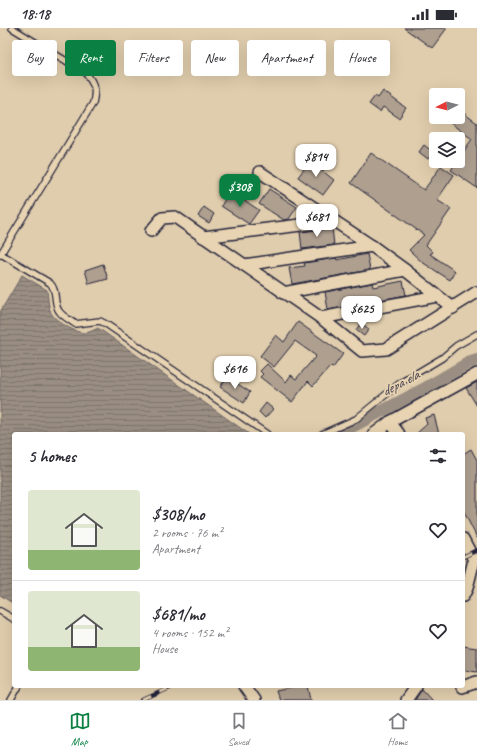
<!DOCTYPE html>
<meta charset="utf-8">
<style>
:root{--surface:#fff;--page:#f2f2f3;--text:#2b2b33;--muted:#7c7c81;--line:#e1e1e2;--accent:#0b8043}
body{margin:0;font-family:Caveat,sans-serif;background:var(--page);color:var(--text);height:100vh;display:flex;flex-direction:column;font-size:15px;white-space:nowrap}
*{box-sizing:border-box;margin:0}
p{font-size:13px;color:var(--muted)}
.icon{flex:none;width:22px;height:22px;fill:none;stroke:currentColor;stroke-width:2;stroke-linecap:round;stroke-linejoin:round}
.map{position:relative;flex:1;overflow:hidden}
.drawer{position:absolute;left:12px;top:404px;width:453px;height:256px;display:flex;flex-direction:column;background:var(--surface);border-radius:4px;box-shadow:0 4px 16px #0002}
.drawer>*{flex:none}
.top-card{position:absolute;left:12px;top:12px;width:453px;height:36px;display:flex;gap:8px}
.needle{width:26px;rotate:264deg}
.controls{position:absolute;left:429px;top:60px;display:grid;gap:8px}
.controls a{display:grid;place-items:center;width:36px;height:36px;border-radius:4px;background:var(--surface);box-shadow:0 4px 16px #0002;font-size:20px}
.price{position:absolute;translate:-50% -34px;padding:0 9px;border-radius:8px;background:#fff;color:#222;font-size:13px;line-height:26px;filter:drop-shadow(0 1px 2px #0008)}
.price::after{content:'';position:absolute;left:50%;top:24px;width:12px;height:9px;margin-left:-6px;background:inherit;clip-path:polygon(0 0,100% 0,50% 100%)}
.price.on{background:var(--accent);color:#fff}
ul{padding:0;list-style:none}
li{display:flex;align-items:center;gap:12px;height:100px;padding:0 16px}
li+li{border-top:1px solid var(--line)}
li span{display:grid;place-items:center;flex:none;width:112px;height:80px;border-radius:4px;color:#555}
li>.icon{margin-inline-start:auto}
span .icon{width:48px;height:48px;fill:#fffc;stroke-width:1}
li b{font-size:17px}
h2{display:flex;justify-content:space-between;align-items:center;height:48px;padding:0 16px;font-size:17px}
.tag{padding:0 14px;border-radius:4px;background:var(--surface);box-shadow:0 4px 16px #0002;font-size:14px;line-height:36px}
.tag.on{background:var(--accent);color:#fff}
.status{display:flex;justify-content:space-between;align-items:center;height:28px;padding:0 20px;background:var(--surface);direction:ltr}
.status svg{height:11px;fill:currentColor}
.tabs{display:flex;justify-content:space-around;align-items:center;height:56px;border-top:1px solid var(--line);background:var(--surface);font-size:11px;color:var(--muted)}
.tabs a{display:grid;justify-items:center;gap:2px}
.tabs .on{color:var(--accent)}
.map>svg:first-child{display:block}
</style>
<div class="status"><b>18:18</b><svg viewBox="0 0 49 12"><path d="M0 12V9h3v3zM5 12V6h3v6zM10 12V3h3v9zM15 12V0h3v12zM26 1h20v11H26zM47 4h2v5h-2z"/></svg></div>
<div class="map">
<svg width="477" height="672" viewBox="0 0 477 672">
<defs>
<pattern id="water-rules" width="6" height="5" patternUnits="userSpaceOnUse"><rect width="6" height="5" fill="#9a8e82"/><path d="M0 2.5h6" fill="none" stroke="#7d746c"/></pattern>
</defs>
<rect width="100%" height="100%" fill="#e0cdad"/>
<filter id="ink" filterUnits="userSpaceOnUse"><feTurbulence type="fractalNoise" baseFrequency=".025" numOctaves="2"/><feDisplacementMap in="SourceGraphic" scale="8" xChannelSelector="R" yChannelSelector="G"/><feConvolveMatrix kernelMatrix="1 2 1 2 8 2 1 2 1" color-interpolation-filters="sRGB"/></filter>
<g filter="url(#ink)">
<path fill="url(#water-rules)" stroke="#6a6366" d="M22,247l25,15c1,7 1,16 4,23 4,8 26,21 35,20 4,-1 8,-3 12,-5l151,106h-235v170l-14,-9v-283z"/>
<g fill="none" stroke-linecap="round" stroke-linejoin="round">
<path stroke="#9a8e82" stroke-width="12" d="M339,406l88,-47 41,-24 9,-3"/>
</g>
<g fill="#ae9f8f" stroke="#22223b">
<path d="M404,0h43l-15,20z"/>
<path d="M383,63l23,17 -7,10 -16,-11 -3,5 -11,-8 6,-8 3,2z"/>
<path d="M458,81l19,14v65l-26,-18 21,-31 -30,-22h16z"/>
<path d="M424,117l9,7 -5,7 -9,-7z"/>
<path d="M371,125l53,37 17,-24 13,9 -17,25 14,9 -25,36 7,7 -3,2 25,17 -5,9 -28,-18 -13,-12 15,-15 -73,-52z"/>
<path d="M310,133l24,19 -11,15 -25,-18z"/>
<path d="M269,161l28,18 -8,12 -5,1 -25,-16z"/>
<path d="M230,163l29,19 -10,14 -28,-18z"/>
<path d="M204,179l10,7 -5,9 -11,-7z"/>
<path d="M332,200l2,17 -32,4 -2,-17z"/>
<path d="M367,226l3,16 -78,14 -3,-16 16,-2 -1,-3 32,-5 1,2z"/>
<path d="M103,236l5,15 -19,5 -4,-14z"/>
<path d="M403,253l3,14 -78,15 -3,-18 47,-9 1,4z"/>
<path d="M298,294l45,32 -10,14 -3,-1 -17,19 -5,-5 -16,21 -32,-25 3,-3 -3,-3 7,-7 19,18 5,-7 5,4 20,-23 -21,-15 -21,26 -14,-11 16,-21 8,7z"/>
<path d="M361,295l8,6 -5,7 -8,-6z"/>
<path d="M227,349l23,15 -6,11 -24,-16z"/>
<path d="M477,354v24l-11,-18z"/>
<path d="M266,375l7,6 -8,9 -6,-6z"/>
<path d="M434,387l5,19h-23l11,-10 -2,-6z"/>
<path d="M471,421l6,11v78l-14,-28v-56z"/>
<path d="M463,618l14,2v24l-14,-2z"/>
<path d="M300,658h8l3,14h-32l-3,-9z"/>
<path d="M422,661l10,11h-17z"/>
</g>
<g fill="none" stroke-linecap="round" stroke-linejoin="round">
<g stroke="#22223b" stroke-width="8">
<g id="lane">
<path d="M1,226l49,29c8,8 3,20 9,28 3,5 11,9 16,13l25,-3 6,3 161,110"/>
<path d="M0,227l93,-152c3,-13 2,-19 -7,-30l-74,-45"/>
<path d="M322,406l34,-15 44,-36 42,-25 14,-12 21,-12"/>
<path d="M0,583l14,8"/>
<path d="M11,672l8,-14"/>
</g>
</g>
<g stroke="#22223b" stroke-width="14">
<g id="street">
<path d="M260,144l112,74 33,24 48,38"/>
<path d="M151,203l11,-13 13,-1 146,101 41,33 24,-2 91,-57"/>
<path d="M203,209l130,-16"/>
<path d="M244,237l128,-19"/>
<path d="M283,265l122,-23"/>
<path d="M321,290l116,-22"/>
<path d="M390,394l9,12"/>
<path d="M374,406l16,-12 87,-48"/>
<path d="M463,511l11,21 -7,28 -4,8"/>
<path d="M244,658l10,14"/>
<path d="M462,659l15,-5"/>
<path d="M406,672l10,-14"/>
</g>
</g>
<use href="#lane" stroke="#e8d4b2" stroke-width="5.5"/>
<use href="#street" stroke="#e8d4b2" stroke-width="11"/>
<g stroke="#22223b" stroke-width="4.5">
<g id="rail">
<path d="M463,529l14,-7"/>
<path d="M143,672l31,-14"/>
</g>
</g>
<use href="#rail" stroke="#e8d4b2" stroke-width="3" stroke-dasharray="9" stroke-linecap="butt"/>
</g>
</g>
<g text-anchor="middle" stroke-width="3.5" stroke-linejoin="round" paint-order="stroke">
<g font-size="15" font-style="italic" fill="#464250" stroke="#e8d4b2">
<text transform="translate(400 355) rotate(-28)" y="5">depa ela</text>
</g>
</g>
</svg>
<div class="controls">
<a><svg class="needle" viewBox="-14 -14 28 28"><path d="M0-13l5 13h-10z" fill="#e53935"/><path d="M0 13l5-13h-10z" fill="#7c7c81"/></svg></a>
<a><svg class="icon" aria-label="layers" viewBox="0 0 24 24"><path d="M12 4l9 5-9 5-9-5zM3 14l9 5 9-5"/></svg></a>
</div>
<b class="price" style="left:316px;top:150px">$814</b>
<b class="price on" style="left:240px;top:180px">$308</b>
<b class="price" style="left:317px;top:210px">$681</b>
<b class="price" style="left:362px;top:302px">$625</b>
<b class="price" style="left:235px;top:362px">$616</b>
<div class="top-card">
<a class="tag">Buy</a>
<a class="tag on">Rent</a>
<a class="tag">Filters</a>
<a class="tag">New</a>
<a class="tag">Apartment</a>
<a class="tag">House</a>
</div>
<section class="drawer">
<h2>5 homes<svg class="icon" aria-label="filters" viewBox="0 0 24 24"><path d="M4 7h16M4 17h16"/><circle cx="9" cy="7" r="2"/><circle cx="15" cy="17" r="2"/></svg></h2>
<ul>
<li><span style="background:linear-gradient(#dfe7d0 75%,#8fb573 0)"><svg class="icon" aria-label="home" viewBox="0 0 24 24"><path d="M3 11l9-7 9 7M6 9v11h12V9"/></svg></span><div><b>$308/mo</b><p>2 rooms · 76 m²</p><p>Apartment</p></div><svg class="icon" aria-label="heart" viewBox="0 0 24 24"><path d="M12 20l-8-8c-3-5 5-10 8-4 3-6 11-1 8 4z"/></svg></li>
<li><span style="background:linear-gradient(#dfe7d0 70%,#8fb573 0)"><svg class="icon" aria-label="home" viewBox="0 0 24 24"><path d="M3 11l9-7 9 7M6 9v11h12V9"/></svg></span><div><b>$681/mo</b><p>4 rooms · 152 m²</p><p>House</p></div><svg class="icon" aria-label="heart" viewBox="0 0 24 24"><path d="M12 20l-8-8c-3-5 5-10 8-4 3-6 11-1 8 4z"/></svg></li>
</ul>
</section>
</div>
<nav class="tabs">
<a class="on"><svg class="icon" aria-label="map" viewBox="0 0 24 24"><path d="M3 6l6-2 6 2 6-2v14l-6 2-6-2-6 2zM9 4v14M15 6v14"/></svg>Map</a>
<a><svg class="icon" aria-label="saved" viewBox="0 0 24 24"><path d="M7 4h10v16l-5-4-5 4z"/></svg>Saved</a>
<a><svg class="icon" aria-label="home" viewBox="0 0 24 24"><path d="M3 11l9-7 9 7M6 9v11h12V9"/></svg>Home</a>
</nav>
